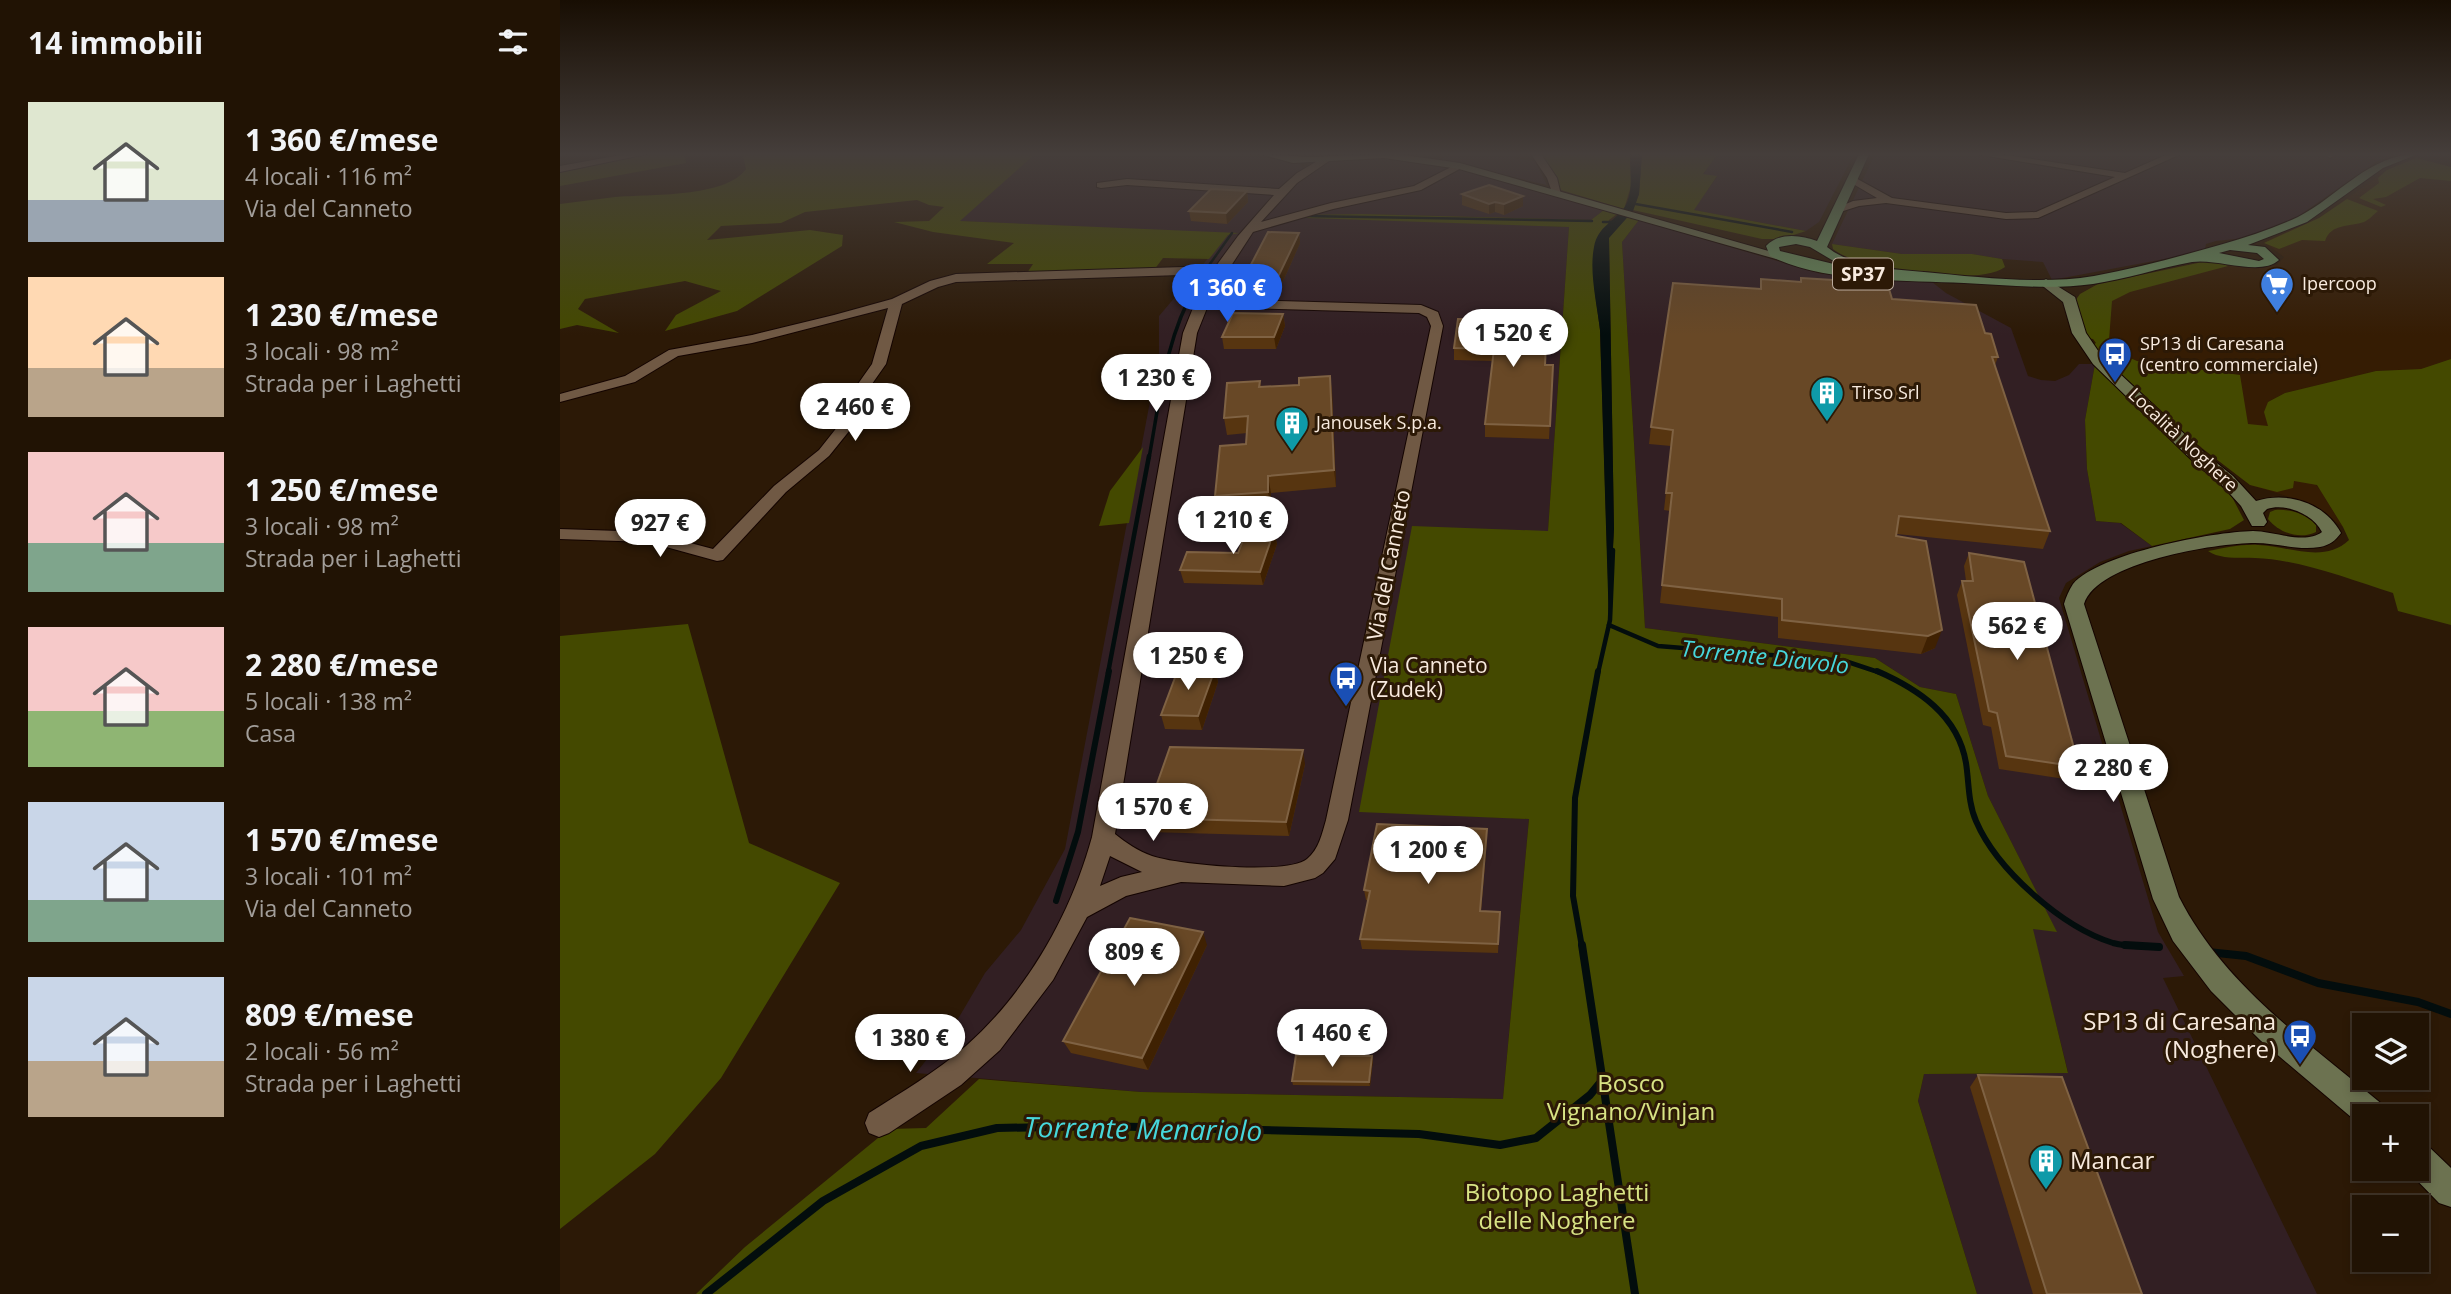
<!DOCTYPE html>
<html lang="it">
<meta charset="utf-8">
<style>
:root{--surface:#211304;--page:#2d2013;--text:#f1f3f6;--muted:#a29e9a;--line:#3e3226;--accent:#2563eb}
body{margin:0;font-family:"Open Sans",sans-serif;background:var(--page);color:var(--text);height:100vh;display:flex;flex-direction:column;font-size:26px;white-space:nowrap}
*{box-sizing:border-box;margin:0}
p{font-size:23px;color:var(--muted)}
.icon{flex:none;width:38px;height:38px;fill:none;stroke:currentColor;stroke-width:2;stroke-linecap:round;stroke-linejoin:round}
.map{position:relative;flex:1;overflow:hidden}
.panel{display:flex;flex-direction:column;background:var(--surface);width:560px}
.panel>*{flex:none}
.buttons{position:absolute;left:1792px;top:1013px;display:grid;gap:14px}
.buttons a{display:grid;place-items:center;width:77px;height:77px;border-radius:0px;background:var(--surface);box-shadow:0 4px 10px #0003,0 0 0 2px var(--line);font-size:35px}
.price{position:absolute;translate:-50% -60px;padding:0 16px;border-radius:24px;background:#fff;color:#222;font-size:23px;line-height:46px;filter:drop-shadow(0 2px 4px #0008)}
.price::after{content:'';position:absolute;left:50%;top:42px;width:21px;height:16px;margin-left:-10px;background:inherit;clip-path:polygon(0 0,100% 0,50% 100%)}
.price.selected{background:var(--accent);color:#fff}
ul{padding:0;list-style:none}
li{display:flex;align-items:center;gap:21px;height:175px;padding:0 28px}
li span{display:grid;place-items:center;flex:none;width:196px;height:140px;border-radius:0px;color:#555}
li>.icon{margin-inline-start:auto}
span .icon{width:84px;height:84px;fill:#fffc;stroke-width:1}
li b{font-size:30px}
h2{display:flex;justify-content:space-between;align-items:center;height:84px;padding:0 28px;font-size:30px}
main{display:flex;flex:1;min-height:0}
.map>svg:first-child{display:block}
</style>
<main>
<section class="panel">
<h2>14 immobili<svg class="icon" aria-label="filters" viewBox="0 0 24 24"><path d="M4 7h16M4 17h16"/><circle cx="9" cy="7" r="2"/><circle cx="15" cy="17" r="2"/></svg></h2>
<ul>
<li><span style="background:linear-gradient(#dfe7d0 70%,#9aa5b1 0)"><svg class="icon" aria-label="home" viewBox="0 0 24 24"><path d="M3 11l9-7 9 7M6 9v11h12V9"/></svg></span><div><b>1 360 €/mese</b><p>4 locali · 116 m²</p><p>Via del Canneto</p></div></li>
<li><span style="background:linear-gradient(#ffd9b3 65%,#b9a48a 0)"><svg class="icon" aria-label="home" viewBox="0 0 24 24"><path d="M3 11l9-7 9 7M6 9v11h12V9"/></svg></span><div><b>1 230 €/mese</b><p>3 locali · 98 m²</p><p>Strada per i Laghetti</p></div></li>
<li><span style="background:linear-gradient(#f6c9c9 65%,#7fa58c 0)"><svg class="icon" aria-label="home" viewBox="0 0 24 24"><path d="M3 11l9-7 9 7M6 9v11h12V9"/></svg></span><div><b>1 250 €/mese</b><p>3 locali · 98 m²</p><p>Strada per i Laghetti</p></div></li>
<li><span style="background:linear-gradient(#f6c9c9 60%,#8fb573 0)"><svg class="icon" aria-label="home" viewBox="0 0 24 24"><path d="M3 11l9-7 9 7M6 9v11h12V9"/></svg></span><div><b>2 280 €/mese</b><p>5 locali · 138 m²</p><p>Casa</p></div></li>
<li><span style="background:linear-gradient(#c9d6e8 70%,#7fa58c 0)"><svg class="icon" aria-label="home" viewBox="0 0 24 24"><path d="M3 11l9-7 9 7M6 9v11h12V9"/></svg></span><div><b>1 570 €/mese</b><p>3 locali · 101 m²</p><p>Via del Canneto</p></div></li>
<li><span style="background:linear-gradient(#c9d6e8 60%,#b9a48a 0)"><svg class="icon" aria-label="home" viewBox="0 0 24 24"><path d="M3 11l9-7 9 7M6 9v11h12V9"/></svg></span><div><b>809 €/mese</b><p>2 locali · 56 m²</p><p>Strada per i Laghetti</p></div></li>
</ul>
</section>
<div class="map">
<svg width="1891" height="1294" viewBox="0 0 1891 1294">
<rect width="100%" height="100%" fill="#2c1906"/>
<path fill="#351c03" d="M1856,158l35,23v178l-30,10 -45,2 -91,22 -17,9 1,25 52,64 22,36 -34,-24 -59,-18 -56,-43 -103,-96 5,-3 -3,-4 -6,-1 -7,-44 18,-10 114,-24 45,8 20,-3 7,-8 -20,-15 55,-24 68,-48z"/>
<g fill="#321f23">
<path d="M481,154h197l61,9 4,5 8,-5 68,-6 74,10 151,43 -13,10 -229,-6 -58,1 265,12 -21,305 -189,279 170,8 -26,280 -362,-7 -225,-19 39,-49 30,-51 36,-43 44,-81 94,-495v-38l69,-81 5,-1 -274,-13 75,-66z"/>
<path d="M890,154h65l-4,4 24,3 12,24 -107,-25z"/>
<path d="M1151,154h143l-35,68 -13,9 -113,-21 24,-33 -14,-2 14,-20z"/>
<path d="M1315,154h520l-19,8 -79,55 -52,21 -29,3 -10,3 -1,5 -35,9 -118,22 -9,-18 -41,-3 -30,-5h-70l-70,-10z"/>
<path d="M1079,220l182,54 111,8 14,11 65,35 17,48 13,4 14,1 14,-6 10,-11h16l-10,56 2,49 9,52 24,2 32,23 -23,5 -29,11 -34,21 -7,15 99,334 26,44 -21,2 154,316h-340l-59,-193 6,-27 144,-2 -36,-144 24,3 -68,-135 -32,-102 -36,-7 -45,-29 -230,-30 -23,-386z"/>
</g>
<g fill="#444900">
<path d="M91,154h33l2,9 -126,23v-14z"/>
<path d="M179,154h302l-7,1 -74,66 279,12 -11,2 -19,24 -46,-1 -9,12 -127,3 6,-9h-46l27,-21 -81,-11 -39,-10 35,-1 15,-14 -15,-2 -12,-5 -112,12 -24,11 -60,3 -14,14 103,-10 33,5 -1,11 -105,65 -72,20 11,-16 45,-24 -36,-10 -100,18 -7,10 41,24 -42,-8 -17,4v-125c18,-2 37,-5 55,-7 33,-3 111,1 131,-28l-3,-14z"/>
<path d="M981,154h89l1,32 -7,23 -63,-19z"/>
<path d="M1082,154l75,1 -14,19 14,2 -23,34 112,21 -25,8h-19l-129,-29 6,-16z"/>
<path d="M1856,158l35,9v14l-31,-3 -34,19 -13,2 13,6 -5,2 -22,-9 20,-15 -1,-5 9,-8z"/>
<path d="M1787,199l31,12c-4,3 -9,9 -14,11 -14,5 -33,1 -39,19l-23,-1 -23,9 -15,-6 55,-25z"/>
<path d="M1044,210l13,4 -8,6 -15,65 6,45 9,282 5,-83 -5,-292 18,-20 12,3 -17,22 23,386 230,30 45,29 36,7 32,102 69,136 -24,-3 35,144 -144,1 -6,27 59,193h-1281l49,-47 144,-118 37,-1 53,-49 162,13 362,7 26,-280 -170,-7 53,-286 136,5 21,-304 -262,-9 -5,-3 60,-1 229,6z"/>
<path d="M1272,244l70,10h70l30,5 3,8c-27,20 -146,4 -172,-18z"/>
<path d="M1652,260l16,6 -98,26 -18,9 -3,39 3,10 25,11 103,14 8,49 20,2 -4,-14 4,-10 17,-9 91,-22 45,-2 30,-10v266l-53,-14 -5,-18c-45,-14 -91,-33 -138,-35 -15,-1 -34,2 -47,-7 17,-3 33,-7 50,-6 31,1 66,19 91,-5l-6,-13 -26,-42 -23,-4 -1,7 -16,4 -27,-7 -56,-43 -103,-96 5,-3 -3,-4 -6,-1 -12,-37 5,-7 18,-10z"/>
<path d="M1535,364l137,133 12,23 -14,9 -78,17 -31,-23 -25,-2 -9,-52 -2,-49z"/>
<path d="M583,447l-14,76 -30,3 11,-35z"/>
<path d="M1715,510c15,-1 30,3 41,15v7c-16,8 -37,1 -48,-13l2,-7z"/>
<path d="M128,624l61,219 91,40 -119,195 -66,76 -95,75v-593z"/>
</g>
<path fill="#030d0d" d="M1070,154h12l-3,40 -6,17 -24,27 5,291 -5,96 -9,-295c-3,-26 -11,-58 -6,-83 4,-21 20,-25 30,-39 10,-14 6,-38 6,-54z"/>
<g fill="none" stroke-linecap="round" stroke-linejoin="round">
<g stroke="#030d0d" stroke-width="2.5">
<path d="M1070,203l162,29"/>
<path d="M745,216l287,5"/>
<path d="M1043,222h11"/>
<path d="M647,268l25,-35"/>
<path d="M635,288l9,-15"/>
</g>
<path stroke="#030d0d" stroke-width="3.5" d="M589,458c11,-59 16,-119 47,-172"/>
<g stroke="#030d0d" stroke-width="4.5">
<path d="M1049,625l49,21 187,15 36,12"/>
<path d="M548,673l41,-217"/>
<path d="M1038,673l12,-53 3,-70"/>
</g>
<g stroke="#030d0d" stroke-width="6">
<path d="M1317,671c41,18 81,44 89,92 3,19 2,40 10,58 21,49 86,106 137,122 14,4 29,3 43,4"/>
<path d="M496,901l22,-69 31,-161"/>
<path d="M1022,947l-9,-51 2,-98 23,-127"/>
</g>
<g stroke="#030d0d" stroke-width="8">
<path d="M1022,945l53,349"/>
<path d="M1565,945l34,2"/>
<path d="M1648,952l38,4 72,27 100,19 33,12"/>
<path d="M146,1294l117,-93 98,-55 76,-18 103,-2 319,8 81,11 36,-7 54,-43 14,-17"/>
</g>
<g stroke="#140400" stroke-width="2">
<g id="street">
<path d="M66,154h21l-87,18v-6z"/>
<path d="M971,154h10l16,24 4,17h-8l-6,-17z"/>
<path d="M1415,154h24l126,19 43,-19h13l-143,64 -32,1 -120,-16 -27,3 -22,7 -5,-3 21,-9 24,-3 -29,-17 -1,-2 5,-3 40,22 114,15 30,-1 79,-35z"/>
<path d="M1763,154h11l1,1 -5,3z"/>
<path d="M764,157l8,2 -35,24 -36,39 70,-19 83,-17 43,-22 8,2 -44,24 -88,19 -80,23 -39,60 31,8 176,5 17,7 5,14 -95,494 -13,39 -12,14 -8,5 -31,8 -103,-4 -55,14 -39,21 -34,63 -53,70 -39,35 -72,48 -10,4 -10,-4 -4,-10 4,-10c33,-21 67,-41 97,-67 61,-54 105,-132 126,-209l91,-504 16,-40 13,-19 -256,8 -18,5 -36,17 -16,60 -19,27 -13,34 -25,31 -43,36 -63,68 -6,1 -69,-19 -88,-3v-10l89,3 64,17 61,-63 45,-36 23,-29 11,-30 19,-27 16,-56 -136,35 -74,13 -43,26 -75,20v-8l65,-18 44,-26 83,-15 82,-20 58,-16 38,-18 26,-7 260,-8 22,-30 36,-41 -147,-10 -26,3 -4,-1v-4l30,-4 152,10 18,-16zM651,298l34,10 174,5 8,4 4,9 -105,494c-4,14 -7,29 -19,39 -20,16 -129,6 -155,-3 -14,-5 -26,-13 -37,-22l82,-501zM550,856l32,16 -21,5 -21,9z"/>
</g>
</g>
<g stroke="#140400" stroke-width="2">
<g id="secondary">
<path d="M700,154l48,3 89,-3 63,9 326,93 -6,4 -4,-1 -317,-90 -75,-11 -91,5z"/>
<path d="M1486,279l29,18 11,36 17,25 105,98 25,20 23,25c32,-10 69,2 85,32 -6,8 -11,12 -21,14 -22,4 -43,-4 -65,-4 -39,0 -158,19 -171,61l95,293c45,89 130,146 204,208l4,11h-23v12l-104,-88 -49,-49 -38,-50 -20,-42 -89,-295c2,-7 5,-14 9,-20 27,-31 139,-52 180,-53 21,0 52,14 69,1 -9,-18 -36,-29 -55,-23l-4,4 4,9 -3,4h-12l-11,-20 -20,-22 -25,-20 -103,-100 -21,-31 -9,-31 -24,-19z"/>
<path d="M1857,1141l11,5 23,22v39l-12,-4 -33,-34h11z"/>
</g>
</g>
<g stroke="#140400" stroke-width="2">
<path id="primary" d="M1299,154h10l-42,93c27,21 63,22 97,25 54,5 115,13 170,4 44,-8 87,-20 129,-32 24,-7 51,-16 75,-27 41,-21 71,-63 120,-63l-35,14 -76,54 -59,23 17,2 14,13c-19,17 -61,-2 -87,2 -33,6 -66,17 -99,22 -43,6 -86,1 -129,-1 -59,-3 -140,0 -194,-27l-4,-10c13,-14 35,-11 51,-5zM1236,244l14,3 32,19 -62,-15 -1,-4zM1670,250l27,3 7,6 -5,2 -40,-8z"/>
</g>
<use href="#street" fill="#705944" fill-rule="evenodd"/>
<use href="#secondary" fill="#6c7250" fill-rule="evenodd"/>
<use href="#primary" fill="#688a5b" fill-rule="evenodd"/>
</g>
<g fill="#573510">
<path d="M687,191l1,11 -21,22 -36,-3 -2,-10z"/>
<path d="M902,194l61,2v10l-19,9 -9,-3 -6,2 -27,-9z"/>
<path d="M739,233l1,10 -20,45h-33l-2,-12z"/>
<path d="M1241,278l48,8 43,13 93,34 13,24 -3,8 55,166 -7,18 -146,-15 -1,2 39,112 -14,6 -143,-16v-21l-118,-14 10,-92 -6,-1 7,-64 -22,-2 2,-17 109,-138 1,-10 39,3z"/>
<path d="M723,314l2,12 -9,23h-52l-2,-12z"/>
<path d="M898,319l87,46h8l-4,74 -64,-2v-13l8,-63 -39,-1v-12z"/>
<path d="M770,376l2,16 4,95 -65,6v16l-52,4 -4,-17 31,-52 1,-11 -20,2 -3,-17 36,-37 1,6 38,-2z"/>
<path d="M714,531l3,13 -14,41 -79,-2 -4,-13 58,-17z"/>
<path d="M1409,553l110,214 -8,13 -72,-11 -8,-42 -8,-2 -26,-130 5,-14h4l-2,-15z"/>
<path d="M655,669l3,13 -16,48 -37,-1 -4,-14z"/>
<path d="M745,764l-16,72 -139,-4 -5,-14z"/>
<path d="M927,829v10l-6,72 19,1 -2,41 -136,-4 -2,-10 8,-38 -2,-1 -2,-10z"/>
<path d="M647,945l-59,125 -77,-17 -8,-12z"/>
<path d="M813,1060l-3,26 -77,-1 -1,-4z"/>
<path d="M1418,1075l164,219h-109l-63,-207z"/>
</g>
<g fill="#3f2102">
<path d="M687,191l1,11 -21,22 -1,-11z"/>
<path d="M963,196v10l-19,9v-11z"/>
<path d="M935,202v10l-6,2v-10z"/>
<path d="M739,233l1,10 -20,45 -2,-11z"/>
<path d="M723,314l2,12 -9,23 -2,-12z"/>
<path d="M770,376l2,16 4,95 -2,-17z"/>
<path d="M708,476l3,17v16l-3,-17z"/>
<path d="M714,531l3,13 -14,41 -3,-13z"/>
<path d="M1382,630l-7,18 -14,6 7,-18z"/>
<path d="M655,669l3,13 -16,48 -4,-14z"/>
<path d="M743,750l2,14 -16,72 -3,-14z"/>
<path d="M927,829v10l-7,82v-10z"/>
<path d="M643,932l4,13 -59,125 -6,-12z"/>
<path d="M812,1056l1,4 -3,26 -1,-4z"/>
</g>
<g fill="#684826" stroke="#7f6243" stroke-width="2">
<path d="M929,185l34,11 -19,8 -9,-2 -6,2 -27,-10z"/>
<path d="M651,189l36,2 -21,22 -37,-2z"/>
<path d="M708,232l31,1 -21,44 -33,-1z"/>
<path d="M1241,278l48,3v5l40,3 3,10 84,6 9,28 6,1 7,23h-6l58,174 -151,-15 -3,20 30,5 16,89 -14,6 -146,-16v-21l-120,-14 10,-92h-6l7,-63 -22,-3 22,-144 88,6v-10l40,3z"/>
<path d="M673,313l50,1 -9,23h-52z"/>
<path d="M898,319l89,2 -2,44h8l-3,61 -65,-2 9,-75 -40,-1z"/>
<path d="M770,376l4,94 -66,6v16l-53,4 5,-50 26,-2 2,-28 -24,2 3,-35 33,-2 -1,6 40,-2v-7z"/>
<path d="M687,530l27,1 -14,41 -80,-2 7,-18 51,1z"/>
<path d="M1409,553l55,9 55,205 -73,-11 -9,-43 -8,-2 -27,-130h11z"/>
<path d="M619,667l36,2 -17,47 -37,-1z"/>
<path d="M610,747l133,3 -17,72 -141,-4z"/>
<path d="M817,824l110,5 -7,82 20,1 -2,32 -138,-5 10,-48 -6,-1z"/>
<path d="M570,918l73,14 -61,126 -79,-17z"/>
<path d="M736,1055l76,1 -3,26 -77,-1z"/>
<path d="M1418,1075l84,2 80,217h-95z"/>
</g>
<linearGradient id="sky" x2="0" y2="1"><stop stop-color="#180e03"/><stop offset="0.46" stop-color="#453e3b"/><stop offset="1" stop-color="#453e3b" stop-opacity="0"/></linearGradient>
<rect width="1891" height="335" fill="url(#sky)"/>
<defs>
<g id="supermarket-pin" transform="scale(1.75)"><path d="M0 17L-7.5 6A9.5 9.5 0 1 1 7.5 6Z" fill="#3f7fe0" stroke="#2c1906"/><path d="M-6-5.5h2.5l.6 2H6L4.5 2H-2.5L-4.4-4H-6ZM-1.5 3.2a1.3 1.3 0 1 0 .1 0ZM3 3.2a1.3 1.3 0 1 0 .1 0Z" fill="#fff"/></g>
<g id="bus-pin" transform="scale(1.75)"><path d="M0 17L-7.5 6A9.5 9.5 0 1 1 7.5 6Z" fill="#1a4fb4" stroke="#2c1906"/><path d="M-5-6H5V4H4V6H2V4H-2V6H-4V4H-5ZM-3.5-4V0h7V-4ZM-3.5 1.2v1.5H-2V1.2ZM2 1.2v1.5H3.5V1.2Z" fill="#fff"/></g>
<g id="building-pin" transform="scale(1.75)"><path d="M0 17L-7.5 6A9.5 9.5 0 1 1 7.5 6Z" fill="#0f9aa8" stroke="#2c1906"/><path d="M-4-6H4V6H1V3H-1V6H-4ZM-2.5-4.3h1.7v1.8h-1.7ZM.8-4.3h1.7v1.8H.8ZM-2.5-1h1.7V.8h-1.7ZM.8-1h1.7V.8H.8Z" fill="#fff"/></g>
</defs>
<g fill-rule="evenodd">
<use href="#supermarket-pin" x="1717" y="284"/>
<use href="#bus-pin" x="1555" y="354"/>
<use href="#building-pin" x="1267" y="393"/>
<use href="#building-pin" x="732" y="423"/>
<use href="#bus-pin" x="786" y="678"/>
<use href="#bus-pin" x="1740" y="1036"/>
<use href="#building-pin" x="1486" y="1161"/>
</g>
<g text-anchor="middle" stroke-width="6" stroke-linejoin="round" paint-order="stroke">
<g font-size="18" fill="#f8eade" stroke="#2c1906" text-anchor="start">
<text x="1742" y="290">Ipercoop</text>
<text x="1580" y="350">SP13 di Caresana<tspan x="1580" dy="21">(centro commerciale)</tspan></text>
<text x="1292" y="399">Tirso Srl</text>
<text x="756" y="429">Janousek S.p.a.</text>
</g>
<g font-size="18" fill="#f8eade" stroke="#2c1906">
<text transform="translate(1623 440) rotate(43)" y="6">Località Noghere</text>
</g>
<rect fill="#2c1906" stroke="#bbab9d" stroke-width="2" x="1273" y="258.5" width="60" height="31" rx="5"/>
<g font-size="19" font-weight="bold" fill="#f8eade">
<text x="1303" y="281">SP37</text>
</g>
<g font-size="21" fill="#f8eade" stroke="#2c1906">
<text transform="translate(829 565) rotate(-79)" y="7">Via del Canneto</text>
</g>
<g font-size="21" fill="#f8eade" stroke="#2c1906" text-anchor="start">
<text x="810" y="673">Via Canneto<tspan x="810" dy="24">(Zudek)</tspan></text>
</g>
<g font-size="23" font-style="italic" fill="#46d7db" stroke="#2c1906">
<text transform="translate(1205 657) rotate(6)" y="8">Torrente Diavolo</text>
</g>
<g font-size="24" fill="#f8eade" stroke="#2c1906" text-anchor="end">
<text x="1716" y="1030">SP13 di Caresana<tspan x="1716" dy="28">(Noghere)</tspan></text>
<text x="1510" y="1169" text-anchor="start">Mancar</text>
</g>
<g font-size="24" fill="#d8e484" stroke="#2c1906">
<text x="1071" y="1092">Bosco<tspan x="1071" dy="28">Vignano/Vinjan</tspan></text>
<text x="997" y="1201">Biotopo Laghetti<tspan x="997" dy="28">delle Noghere</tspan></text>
</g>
<g font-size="28" font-style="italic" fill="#46d7db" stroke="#2c1906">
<text transform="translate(583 1129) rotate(1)" y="10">Torrente Menariolo</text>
</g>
</g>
</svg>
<div class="buttons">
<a><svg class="icon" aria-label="layers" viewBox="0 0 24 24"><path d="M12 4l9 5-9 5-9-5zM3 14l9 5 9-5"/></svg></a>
<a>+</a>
<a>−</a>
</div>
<b class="price selected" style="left:667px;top:324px">1 360 €</b>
<b class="price" style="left:953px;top:369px">1 520 €</b>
<b class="price" style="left:596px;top:414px">1 230 €</b>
<b class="price" style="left:295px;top:443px">2 460 €</b>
<b class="price" style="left:673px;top:556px">1 210 €</b>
<b class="price" style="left:100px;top:559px">927 €</b>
<b class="price" style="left:1457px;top:662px">562 €</b>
<b class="price" style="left:628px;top:692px">1 250 €</b>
<b class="price" style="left:1553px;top:804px">2 280 €</b>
<b class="price" style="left:593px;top:843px">1 570 €</b>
<b class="price" style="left:868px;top:886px">1 200 €</b>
<b class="price" style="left:574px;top:988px">809 €</b>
<b class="price" style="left:772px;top:1069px">1 460 €</b>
<b class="price" style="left:350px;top:1074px">1 380 €</b>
</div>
</main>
